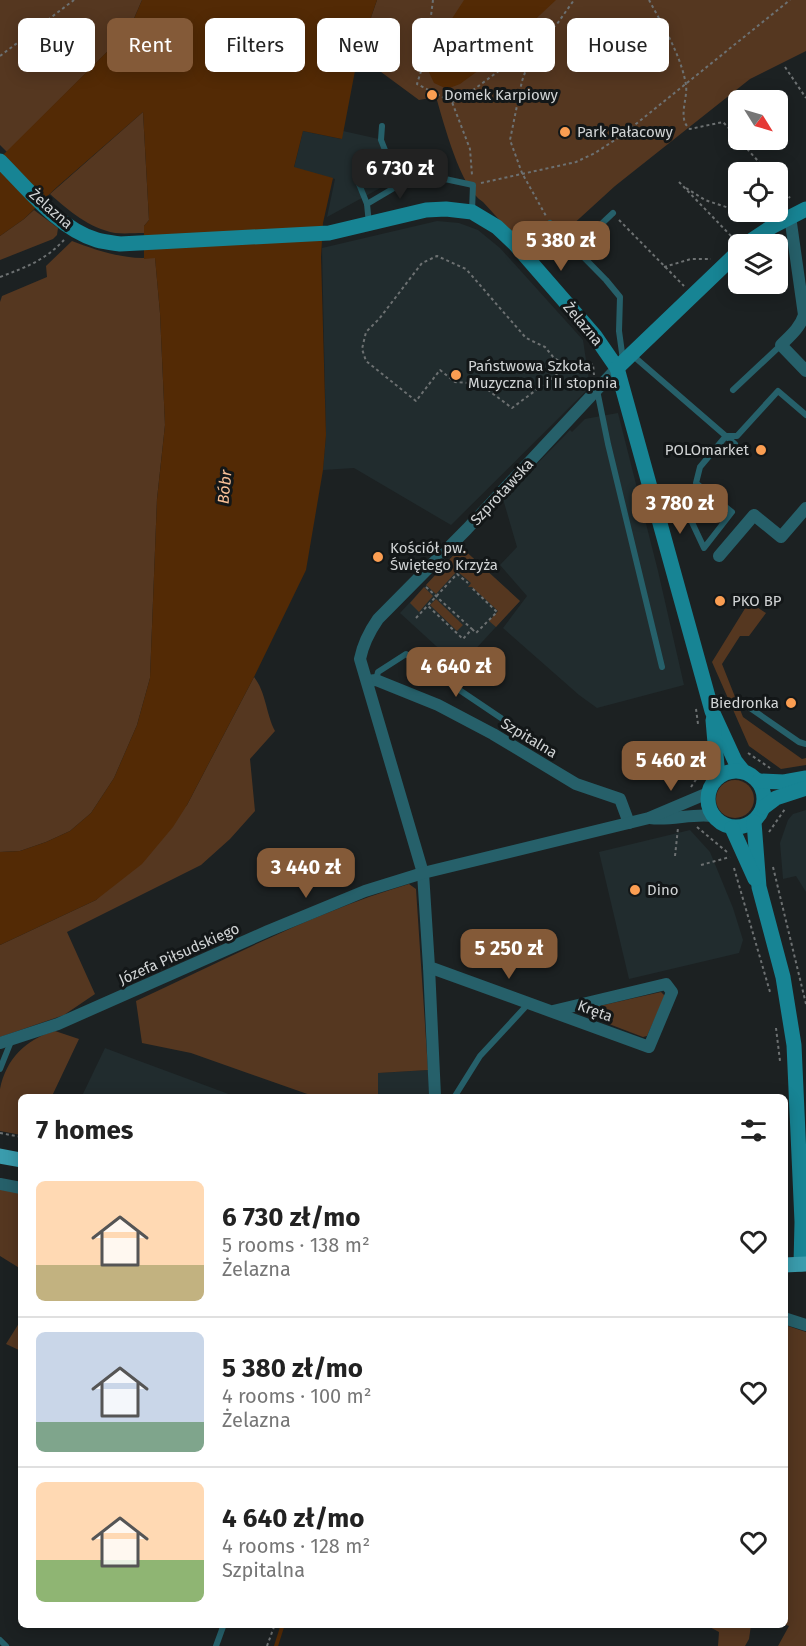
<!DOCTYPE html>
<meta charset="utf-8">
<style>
:root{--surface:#fff;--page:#f6f6f6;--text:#222;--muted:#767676;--line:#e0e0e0;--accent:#845a38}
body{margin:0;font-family:"Fira Sans",sans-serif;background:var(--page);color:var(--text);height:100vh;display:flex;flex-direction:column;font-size:22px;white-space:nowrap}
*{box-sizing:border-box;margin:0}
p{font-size:20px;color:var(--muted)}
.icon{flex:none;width:33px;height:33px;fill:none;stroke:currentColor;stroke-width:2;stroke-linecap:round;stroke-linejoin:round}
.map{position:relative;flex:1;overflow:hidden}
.sheet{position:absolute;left:18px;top:1094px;width:770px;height:534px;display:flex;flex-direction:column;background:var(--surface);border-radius:9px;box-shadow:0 3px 15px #0003}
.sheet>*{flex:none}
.top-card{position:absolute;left:18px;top:18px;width:771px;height:54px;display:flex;gap:12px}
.needle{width:39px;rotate:127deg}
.tools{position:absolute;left:728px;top:90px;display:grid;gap:12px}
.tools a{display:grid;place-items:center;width:60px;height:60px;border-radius:9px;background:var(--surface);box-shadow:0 3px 15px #0003;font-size:30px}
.price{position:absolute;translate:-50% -51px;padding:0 14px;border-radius:12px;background:var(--accent);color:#fff;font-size:20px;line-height:39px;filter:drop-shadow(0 2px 3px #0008)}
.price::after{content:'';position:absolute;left:50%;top:36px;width:18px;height:14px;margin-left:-9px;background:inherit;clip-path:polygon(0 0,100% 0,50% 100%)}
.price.active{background:#222;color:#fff}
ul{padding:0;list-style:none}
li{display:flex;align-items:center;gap:18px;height:150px;padding:0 18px}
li+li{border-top:2px solid var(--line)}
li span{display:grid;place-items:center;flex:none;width:168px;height:120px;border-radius:9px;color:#555}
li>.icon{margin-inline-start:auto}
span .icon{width:72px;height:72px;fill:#fffc;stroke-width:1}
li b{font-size:26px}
h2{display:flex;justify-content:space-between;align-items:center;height:72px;padding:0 18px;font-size:26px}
.pill{padding:0 21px;border-radius:9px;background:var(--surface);box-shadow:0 3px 15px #0003;font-size:21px;line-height:54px}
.pill.active{background:var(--accent);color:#fff}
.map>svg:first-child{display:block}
</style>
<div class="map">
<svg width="806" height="1646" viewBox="0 0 806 1646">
<rect width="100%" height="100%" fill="#1c2122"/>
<g fill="#212c2e">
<path d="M303,131l38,8 2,-8 36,8 14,42 -66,36 8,-38 -41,-11z"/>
<path d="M437,221l22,2 19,7 22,18 83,92 7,47 -139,138 -97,-57 -31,2 3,-35 -4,-187z"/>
<path d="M618,413l40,158 26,114 -87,23 -18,-13 -76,-67 24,-32 -27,-31 17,-18 -14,-48 67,-69 2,2 13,-13z"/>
<path d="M461,547l59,54 -61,66 -59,-54z"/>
<path d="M806,810v82l-10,-16 -13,3 -3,-36 8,-23 5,-6z"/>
<path d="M690,830l20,22 23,56 10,32 -4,13 -110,26 -30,-127z"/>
<path d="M105,1048l29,11 100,37h-152z"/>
<path d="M428,1070l1,26h-51v-23z"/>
</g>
<g fill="#553720">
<path d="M0,0h142l-13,30 -122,122 -7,-7z"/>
<path d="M377,0h429v51l-56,28 -135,107 -80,73 -52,-57c-23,-14 -39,-79 -47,-105l-17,3 -61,-45z"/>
<path d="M143,112l6,108 -5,6v7c-9,0 -20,1 -29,0 -26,-5 -46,-22 -65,-39z"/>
<path d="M34,210l24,18 -1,7 -4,4 -53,21v-24l24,-17z"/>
<path d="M72,241c26,10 56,20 83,16l5,56 5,112 -8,74 -7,179 -13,47 -23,53 -23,35 -21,18 -24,11 -26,9 -20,1v-550l2,-6 45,-19 -1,-11z"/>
<path d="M461,547l59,54 -24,26 -7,-6 9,-10 -26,-24h-4l3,-4 -14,-12 -21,23 -10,-9z"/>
<path d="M424,587l9,9 -14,16 -9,-9z"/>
<path d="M436,599l27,26 -6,6 -27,-26z"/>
<path d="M749,602l17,11 -17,23h-9l-18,28 21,53 59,42 4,-1v7l-25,4 -32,-23 -37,-84z"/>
<path d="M254,677c12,15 12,37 21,54l-25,28 5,52 -25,28 -29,26 -134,67 28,62 -31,21 -64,22v-92l96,-45 91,-95z"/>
<circle cx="735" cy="799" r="19"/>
<path d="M409,884l7,5 12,181 -50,3v23h-65l-122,-43 -49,-10 -6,-42c89,-41 178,-89 273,-117z"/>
<path d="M661,992l4,4 -18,40 -4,1 -55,-21 -3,-3 1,-4z"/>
<path d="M55,1031l24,8 -27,57h-31v39l-21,-4c0,-13 0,-29 0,-42 6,-30 26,-50 55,-58z"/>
<path d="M0,1189l21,4v76l-21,-13z"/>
<path d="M21,1320v31l-15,-7z"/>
<path d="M785,1325l21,7v314h-28l11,-20 -5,-2z"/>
<path d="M706,1625h45l-2,14 -4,7h-27l1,-14z"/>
</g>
<g fill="#532a05">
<path d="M142,0h235l-19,55 -16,84 -39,-8 -9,36 39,11 -10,45 -2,34 5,178 -3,35 -17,100 -52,107 -67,128 -14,22 -31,37 -46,36 -96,45v-93l20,-1 26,-9 24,-11 21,-18 23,-35 23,-53 13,-47 7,-179 8,-74 -5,-112 -5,-55 -11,1v-33l5,-6 -6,-108 -86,75 -33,32 -24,17v-78l129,-128z"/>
<path d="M464,0h92l-66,62 -30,22 -13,5 -13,-6 -7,-15 5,-1 10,-33z"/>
</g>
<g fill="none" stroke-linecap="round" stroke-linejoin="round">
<path stroke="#532a05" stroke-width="4" d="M276,1646l7,-22"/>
<g stroke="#6d7172" stroke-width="2" stroke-dasharray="3 3" stroke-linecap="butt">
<path d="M433,0l-7,55 -9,29 35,18 18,47 2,26"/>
<path d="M649,0c14,26 32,55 37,85 2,14 -9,34 4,44l33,-7 15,16"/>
<path d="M535,44l-13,37 -12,59 12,33 24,43"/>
<path d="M0,56l74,-56"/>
<path d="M785,67l21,31"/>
<path d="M452,102l9,-3 74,-55 22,-20 17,-24"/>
<path d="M739,140l29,32"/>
<path d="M679,182l54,56"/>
<path d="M481,183l95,-21 19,-9 26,-17 169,-136"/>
<path d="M777,183l13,15"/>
<path d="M686,188l19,12 33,11"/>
<path d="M740,212l22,5"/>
<path d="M619,220l65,66"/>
<path d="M777,257l8,3"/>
<path d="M664,267l27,-8h20"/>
<path d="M0,277c26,-10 44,-16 64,-37"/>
<path d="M567,367l-55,41 -32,-24 -25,-2 -15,-12 -24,31 -50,-40 -4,-12 4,-17 13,-13 43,-56 15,-7 29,13 60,69 19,9 9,11 14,8 25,-2 1,11"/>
<path d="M426,587l46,42 -9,10 -35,-33"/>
<path d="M416,618l41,-44 11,9"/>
<path d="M472,629l4,4 21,-21 -25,-24"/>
<path d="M696,709l2,15"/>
<path d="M748,753l22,15"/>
<path d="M691,787l6,-9 5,-19"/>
<path d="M697,827l30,25"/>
<path d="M769,832l16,-23"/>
<path d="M675,856l3,-28"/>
<path d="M701,865l29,-8"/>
<path d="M773,867l33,137"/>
<path d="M734,868l36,124"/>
<path d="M776,1028l4,33"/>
<path d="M0,1133l21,4"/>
<path d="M267,1646l8,-22"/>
</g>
<g stroke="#26606a" stroke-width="6">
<path d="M382,126l-1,14 18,45"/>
<path d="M359,184l8,20"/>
<path d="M550,223l56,57 14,17 -1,34 4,29"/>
<path d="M369,224l-2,-20 32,-19 46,-6 28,6 -1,26"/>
<path d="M575,249l38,-36"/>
<path d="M631,354l104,90"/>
<path d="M597,390l11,54 54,223"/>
<path d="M733,390l48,-45"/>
<path d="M654,498l19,-2 9,5 22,47 28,-36 -36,-29 4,-16 26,-31h11l41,-45 28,24"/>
<path d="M376,680l2,-8 28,-18 95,64"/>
<path d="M740,701l59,41 7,2"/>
<path d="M0,1069l12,-30"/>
<path d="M455,1096l25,-40 49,-53"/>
<path d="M0,1640l6,6"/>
<path d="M216,1646l8,-22"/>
</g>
<g stroke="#26606a" stroke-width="12">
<path d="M790,216l14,99c-4,13 -14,21 -23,30l25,26"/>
<path d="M719,556l35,-41 27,22 25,-29"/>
<path d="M367,681l9,-1 62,25 55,29 83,50 44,15 9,24"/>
<path d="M650,818c21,3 42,-5 63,-2"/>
<path d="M429,967l6,129"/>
<path d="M553,1011l113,-27 6,8 -23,55 -220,-80 -6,-94 -63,-214c3,-15 9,-27 18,-40l89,-90 150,-161"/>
<path d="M0,1043l58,-19 210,-93 97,-40 58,-18 226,-55 59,-25"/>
<path d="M0,1184l21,4"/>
<path d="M784,1318l22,7"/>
</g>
<g stroke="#178494" stroke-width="15">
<path d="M0,161c28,28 58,67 97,79 7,2 16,3 23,4l209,-11 97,-23 20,-1 26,3 25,15 18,17 80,92 22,32 95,343 23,50 8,10"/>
<path d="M746,244l27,-18 33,-17"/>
<path d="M617,368l121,-116"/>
<path d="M713,720l5,57"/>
<circle cx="736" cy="799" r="28"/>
<path d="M759,781l25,1 22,-4"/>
<path d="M764,807l12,-9 30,-10"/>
<path d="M754,822l5,65 24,90 11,68 8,177 -1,42"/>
<path d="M732,828l23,51"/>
</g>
<g stroke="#3a9cad" stroke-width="15">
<path d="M0,1156l21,4"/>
<path d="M784,1265l22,-1"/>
</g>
</g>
<g fill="#fb9e52" stroke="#131718" stroke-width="2">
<circle cx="432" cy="95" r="6"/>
<circle cx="565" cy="132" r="6"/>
<circle cx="456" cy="375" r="6"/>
<circle cx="761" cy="450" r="6"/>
<circle cx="378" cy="557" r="6"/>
<circle cx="720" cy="601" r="6"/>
<circle cx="791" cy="703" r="6"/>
<circle cx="635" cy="890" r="6"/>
</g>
<g text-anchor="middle" stroke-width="6" stroke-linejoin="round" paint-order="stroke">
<g font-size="15" fill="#d1d4d5" stroke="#131718" text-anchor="start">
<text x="444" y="100">Domek Karpiowy</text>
<text x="577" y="137">Park Pałacowy</text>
<text x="468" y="371">Państwowa Szkoła<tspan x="468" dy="17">Muzyczna I i II stopnia</tspan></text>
<text x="749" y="455" text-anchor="end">POLOmarket</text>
<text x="390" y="553">Kościół pw.<tspan x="390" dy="17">Świętego Krzyża</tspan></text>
<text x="732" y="606">PKO BP</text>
<text x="779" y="708" text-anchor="end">Biedronka</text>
<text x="647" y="895">Dino</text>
</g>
<g font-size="15" fill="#d1d4d5" stroke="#131718">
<text transform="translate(51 209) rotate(41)" y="5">Żelazna</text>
<text transform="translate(583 324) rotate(50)" y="5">Żelazna</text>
<text transform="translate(502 492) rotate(-47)" y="5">Szprotawska</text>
<text transform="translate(529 738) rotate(31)" y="5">Szpitalna</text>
<text transform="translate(179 954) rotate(-24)" y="5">Józefa Piłsudskiego</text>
<text transform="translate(595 1011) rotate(20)" y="5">Kręta</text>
</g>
<g font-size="16" font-style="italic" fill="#fac198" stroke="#131718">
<text transform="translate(224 487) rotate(-85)" y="6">Bóbr</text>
</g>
</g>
</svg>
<div class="tools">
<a><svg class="needle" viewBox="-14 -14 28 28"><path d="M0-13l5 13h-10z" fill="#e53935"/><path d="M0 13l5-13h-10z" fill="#767676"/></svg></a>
<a><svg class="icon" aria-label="locate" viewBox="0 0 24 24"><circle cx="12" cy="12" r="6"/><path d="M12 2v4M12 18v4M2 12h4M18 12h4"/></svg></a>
<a><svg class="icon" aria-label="layers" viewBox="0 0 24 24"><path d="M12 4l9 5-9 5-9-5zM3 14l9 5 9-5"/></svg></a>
</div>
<b class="price active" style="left:400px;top:200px">6 730 zł</b>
<b class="price" style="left:561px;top:272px">5 380 zł</b>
<b class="price" style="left:680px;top:535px">3 780 zł</b>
<b class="price" style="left:456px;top:698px">4 640 zł</b>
<b class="price" style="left:671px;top:792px">5 460 zł</b>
<b class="price" style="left:306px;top:899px">3 440 zł</b>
<b class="price" style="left:509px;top:980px">5 250 zł</b>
<div class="top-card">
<a class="pill">Buy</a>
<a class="pill active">Rent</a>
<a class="pill">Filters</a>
<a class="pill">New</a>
<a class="pill">Apartment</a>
<a class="pill">House</a>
</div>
<section class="sheet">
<h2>7 homes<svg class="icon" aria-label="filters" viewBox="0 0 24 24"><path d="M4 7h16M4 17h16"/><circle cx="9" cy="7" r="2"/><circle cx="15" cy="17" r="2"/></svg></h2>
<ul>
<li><span style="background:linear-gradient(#ffd9b3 70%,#c2b280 0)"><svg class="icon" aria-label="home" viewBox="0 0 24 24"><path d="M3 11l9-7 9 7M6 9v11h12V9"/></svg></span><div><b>6 730 zł/mo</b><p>5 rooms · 138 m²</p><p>Żelazna</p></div><svg class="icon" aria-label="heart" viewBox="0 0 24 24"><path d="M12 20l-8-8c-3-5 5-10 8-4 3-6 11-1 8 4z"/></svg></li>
<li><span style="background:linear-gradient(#c9d6e8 75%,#7fa58c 0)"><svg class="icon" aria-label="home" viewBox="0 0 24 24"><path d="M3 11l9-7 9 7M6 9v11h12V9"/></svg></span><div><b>5 380 zł/mo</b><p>4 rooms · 100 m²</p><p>Żelazna</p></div><svg class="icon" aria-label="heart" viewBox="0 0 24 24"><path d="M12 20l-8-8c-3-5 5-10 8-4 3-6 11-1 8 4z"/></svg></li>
<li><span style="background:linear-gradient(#ffd9b3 65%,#8fb573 0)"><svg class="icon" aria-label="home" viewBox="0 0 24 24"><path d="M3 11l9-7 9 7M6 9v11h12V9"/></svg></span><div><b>4 640 zł/mo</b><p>4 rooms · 128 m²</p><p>Szpitalna</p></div><svg class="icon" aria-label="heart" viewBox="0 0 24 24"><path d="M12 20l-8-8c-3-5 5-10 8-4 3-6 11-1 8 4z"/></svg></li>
</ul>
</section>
</div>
